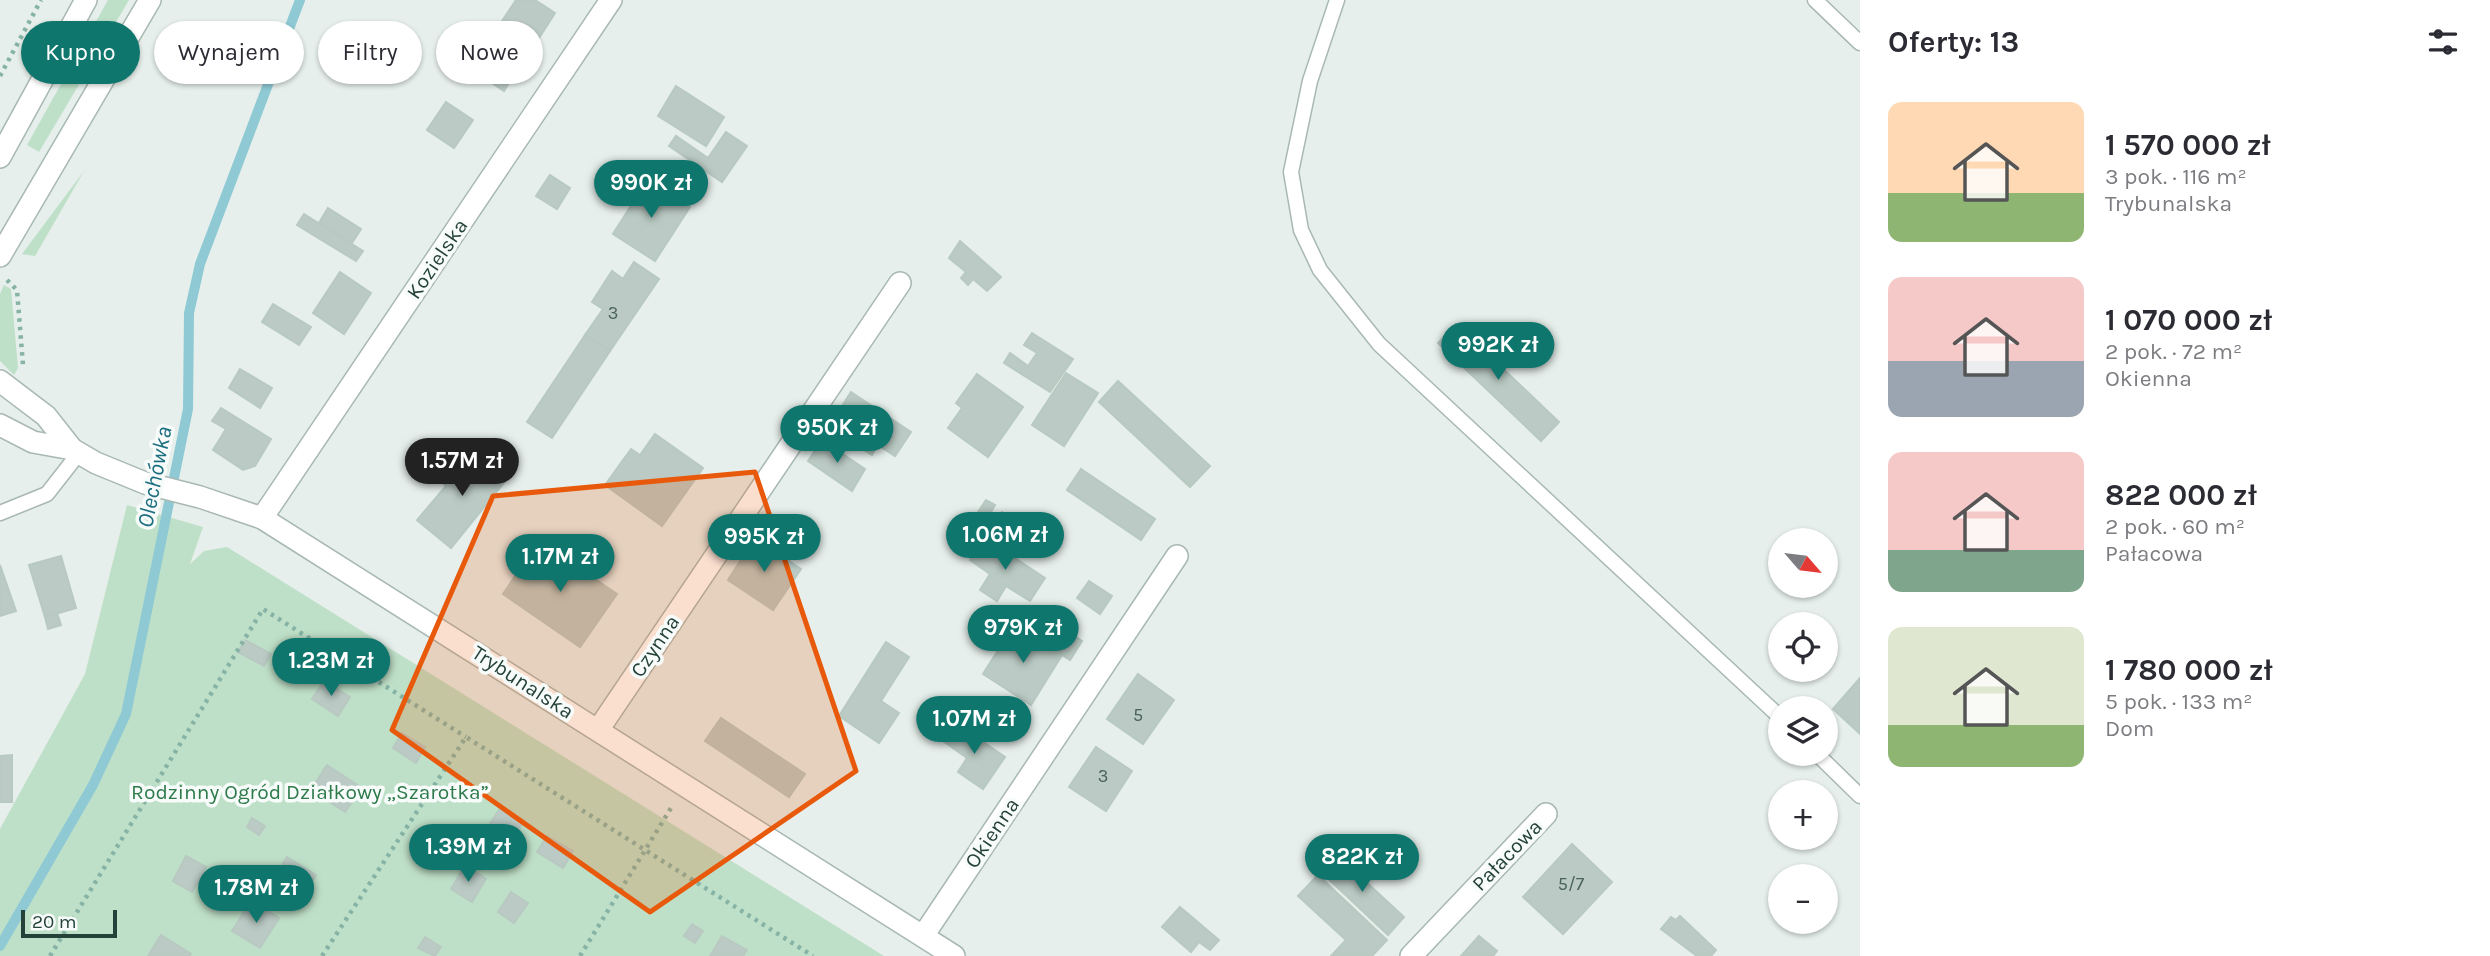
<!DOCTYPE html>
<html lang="pl">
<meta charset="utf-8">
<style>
:root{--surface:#fff;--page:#f2f2f3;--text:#2b2b33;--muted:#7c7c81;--accent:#0f766e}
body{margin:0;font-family:Karla,sans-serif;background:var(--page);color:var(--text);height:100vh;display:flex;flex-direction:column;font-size:26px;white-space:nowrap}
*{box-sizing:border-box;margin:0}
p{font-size:23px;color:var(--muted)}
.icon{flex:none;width:38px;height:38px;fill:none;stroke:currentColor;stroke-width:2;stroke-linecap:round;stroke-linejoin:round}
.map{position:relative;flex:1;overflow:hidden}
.drawer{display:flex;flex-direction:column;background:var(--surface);width:630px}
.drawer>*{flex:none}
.hud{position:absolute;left:21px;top:21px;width:665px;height:63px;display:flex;gap:14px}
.needle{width:46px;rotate:118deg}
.fabs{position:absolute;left:1768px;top:528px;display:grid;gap:14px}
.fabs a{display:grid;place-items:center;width:70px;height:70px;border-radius:50%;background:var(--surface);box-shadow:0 2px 5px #0004;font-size:35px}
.scale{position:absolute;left:21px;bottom:18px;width:96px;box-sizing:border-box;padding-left:7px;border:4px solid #24423a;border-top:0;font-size:19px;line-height:24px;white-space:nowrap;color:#24423a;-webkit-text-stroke:5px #f7fbf9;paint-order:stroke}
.price{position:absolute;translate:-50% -60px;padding:0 16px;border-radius:24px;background:var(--accent);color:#fff;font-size:23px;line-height:46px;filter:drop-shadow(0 2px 4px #0008)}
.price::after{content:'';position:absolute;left:50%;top:42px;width:21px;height:16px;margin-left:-10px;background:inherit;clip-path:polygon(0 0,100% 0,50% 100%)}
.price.current{background:#222;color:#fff}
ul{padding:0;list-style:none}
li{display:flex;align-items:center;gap:21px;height:175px;padding:0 28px}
li span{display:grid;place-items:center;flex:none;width:196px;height:140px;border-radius:14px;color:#555}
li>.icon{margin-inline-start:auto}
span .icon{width:84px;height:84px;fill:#fffc;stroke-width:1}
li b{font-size:30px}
h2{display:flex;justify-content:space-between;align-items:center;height:84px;padding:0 28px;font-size:30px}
.tag{padding:0 24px;border-radius:32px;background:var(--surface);box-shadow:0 2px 5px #0004;font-size:24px;line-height:63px}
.tag.current{background:var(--accent);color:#fff}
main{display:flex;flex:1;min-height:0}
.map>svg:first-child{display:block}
</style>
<main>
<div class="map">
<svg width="1860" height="956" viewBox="0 0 1860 956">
<rect width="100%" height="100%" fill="#e6efeb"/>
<g fill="#bfe0c8">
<path d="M108,0h21l-90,152 -12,-7z"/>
<path d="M84,171l-49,85 -13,-2z"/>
<path d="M4,285l7,4 7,79 -4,7 -14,-14v-67z"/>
<path d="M127,505l76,22 -13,37 14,-13 23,-4 657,409h-884v-127l85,-155z"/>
</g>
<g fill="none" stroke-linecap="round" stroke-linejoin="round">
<path stroke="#8ec9d4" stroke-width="10" d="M0,946l93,-161 33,-71 62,-305 1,-96 11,-49 100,-264"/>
</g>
<g fill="#bbcac4" stroke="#b8c9c2" stroke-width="2">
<path d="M516,0h19l20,13 -25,39 -34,-22z"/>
<path d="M452,39l59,40 -7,12 -60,-40z"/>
<path d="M676,86l48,31 -18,29 -48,-30z"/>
<path d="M446,102l27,18 -19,28 -27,-18z"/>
<path d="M726,132l21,14 -25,36 -53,-36 7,-10 32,22z"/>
<path d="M550,175l20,13 -13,21 -21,-13z"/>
<path d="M648,179l42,28 -35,54 -42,-27z"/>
<path d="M328,208l33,21 -9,14 -33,-20z"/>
<path d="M304,214l59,37 -7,10 -59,-36z"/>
<path d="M960,241l41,36 -14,14 -14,-12 -5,6 -7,-7 5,-6 -17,-14z"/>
<path d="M634,262l25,17 -49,72 -25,-16 18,-26 -11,-7 20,-31 11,8z"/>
<path d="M340,272l31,21 -27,41 -31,-21z"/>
<path d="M273,304l38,23 -12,18 -37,-23z"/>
<path d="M1456,324l103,98 -18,19 -103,-98z"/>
<path d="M1032,333l41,26 -23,33 -46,-29 6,-10 18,13 9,-13 -13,-8z"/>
<path d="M585,335l25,16 -58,87 -25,-16z"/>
<path d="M240,369l32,19 -12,20 -31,-20z"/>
<path d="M1066,373l32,20 -34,53 -32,-21z"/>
<path d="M977,374l46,33 -35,50 -40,-29 14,-20 -6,-5z"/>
<path d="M1118,381l92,85 -20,21 -91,-85z"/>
<path d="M851,392l60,40 -16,24 -17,-11 -6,10 -43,-28z"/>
<path d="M221,408l50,31 -16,27 -12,4 -30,-20 13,-21 -14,-8z"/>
<path d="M655,434l48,34 -41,58 -57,-41 26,-36 9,6z"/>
<path d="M822,440l43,29 -13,22 -44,-30z"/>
<path d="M474,451l33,28 -56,69 -34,-28 29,-34 -8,-7 14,-16 7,7z"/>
<path d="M1081,469l74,50 -14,21 -74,-50z"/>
<path d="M986,500l9,5 -5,9 8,5 4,-7 7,4 -7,10 23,15 -11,16 -46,-30z"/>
<path d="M755,538l46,31 -28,41 -45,-30z"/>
<path d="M985,538l60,40 -15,23 -24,-15 -9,15 -17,-11 10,-16 -20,-14z"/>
<path d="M539,541l78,53 -37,53 -77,-53z"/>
<path d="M61,556l15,52 -31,9 -16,-52z"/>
<path d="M0,565l16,46 -16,5z"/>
<path d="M1089,581l23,15 -12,18 -23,-16z"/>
<path d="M57,613l4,12 -13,4 -3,-12z"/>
<path d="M1039,613l43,28 -12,19 -43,-28z"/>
<path d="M1014,625l48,30 -31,50 -48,-31z"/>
<path d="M245,640l26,14 -7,12 -26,-14z"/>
<path d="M886,642l23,15 -28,44 18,12 -20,30 -40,-27z"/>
<path d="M1138,674l36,26 -31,44 -36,-25z"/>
<path d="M1860,678v56l-27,-25z"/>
<path d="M324,681l26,16 -12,19 -26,-17z"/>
<path d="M721,718l84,56 -16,23 -84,-56z"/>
<path d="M956,723l49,34 -22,32 -25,-17 9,-14 -24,-17z"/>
<path d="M402,733l23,14 -9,16 -23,-15z"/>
<path d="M1096,747l36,24 -26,40 -37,-24z"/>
<path d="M12,755v47h-12v-46z"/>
<path d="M327,765l35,23 -17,24 -34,-22z"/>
<path d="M501,807l23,14 -13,19 -22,-15z"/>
<path d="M252,818l13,8 -6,9 -12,-8z"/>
<path d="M547,836l26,15 -10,17 -26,-16z"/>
<path d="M1572,844l40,38 -49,52 -40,-37z"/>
<path d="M1336,854l68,63 -16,18 -68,-64z"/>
<path d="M186,856l20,11 -14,25 -19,-11z"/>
<path d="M287,857l29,18 -9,15 -29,-18z"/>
<path d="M465,865l21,14 -14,23 -21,-13z"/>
<path d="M1318,875l69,65 -15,16h-41l15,-16 -48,-44z"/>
<path d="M511,892l17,11 -14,20 -16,-11z"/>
<path d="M251,901l28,17 -19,30 -28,-17z"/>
<path d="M1180,907l39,33 -9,10 -11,-8 -8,10 -29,-25z"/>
<path d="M1680,916l36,34 -5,6h-14l-36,-27 10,-12 5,3z"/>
<path d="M692,924l11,7 -8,12 -11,-7z"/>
<path d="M161,935l30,19 -2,2h-41z"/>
<path d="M722,936l25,14 -4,6h-33z"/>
<path d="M1479,936l18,15 -4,5h-32z"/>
<path d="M425,937l16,10 -6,9 -17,-8z"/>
</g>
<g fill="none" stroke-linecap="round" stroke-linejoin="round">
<g stroke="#a8b8b2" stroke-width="17">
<g id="service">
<path d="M1337,0l-27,81 -19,91 10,58 19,40 59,74 401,373"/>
<path d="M1815,0l45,43"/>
<path d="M0,513l47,-19 32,-41"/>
<path d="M1817,754l43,42"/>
</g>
</g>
<g stroke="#a8b8b2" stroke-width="24">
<g id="minor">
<path d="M262,518l349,-518"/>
<path d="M598,730l302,-447"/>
<path d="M923,936l254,-380"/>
<path d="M1411,956l135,-142"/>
</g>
</g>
<g stroke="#a8b8b2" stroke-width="24">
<g id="tertiary">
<path d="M0,157l86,-157"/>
<path d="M0,256l150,-256"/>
<path d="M0,381l46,35 26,33 24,14 49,20 55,14 62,21 692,438"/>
<path d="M0,425l33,17 39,7"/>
</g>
</g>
<g stroke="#86b3a5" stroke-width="4.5" stroke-dasharray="3.5 5" stroke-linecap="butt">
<path d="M0,76l41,-76"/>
<path d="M7,280l10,10 6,75"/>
<path d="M50,956l213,-347 203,128"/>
<path d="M322,956l144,-219 347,219"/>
<path d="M580,956l91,-148"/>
</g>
<use href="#service" stroke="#fff" stroke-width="14"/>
<use href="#minor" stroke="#fff" stroke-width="21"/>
<use href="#tertiary" stroke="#fff" stroke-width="21"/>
</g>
<path fill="#e8590c" fill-opacity="0.2" stroke="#e8590c" stroke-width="5" stroke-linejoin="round" d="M755,472l101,299 -206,141 -258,-182 101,-234z"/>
<g text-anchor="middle" stroke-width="7" stroke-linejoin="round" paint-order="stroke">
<g font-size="18" fill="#4a645c">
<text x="613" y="319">3</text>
<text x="1138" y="721">5</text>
<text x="1103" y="782">3</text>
<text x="1571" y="890">5/7</text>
</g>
<g font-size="21" fill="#24423a" stroke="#f7fbf9">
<text transform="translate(437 259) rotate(-56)" y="7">Kozielska</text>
<text transform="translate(655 646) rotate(-56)" y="7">Czynna</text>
<text transform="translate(523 682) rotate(33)" y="7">Trybunalska</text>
<text transform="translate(992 833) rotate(-56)" y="7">Okienna</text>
<text transform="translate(1507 855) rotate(-46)" y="7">Pałacowa</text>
</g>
<g font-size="21" fill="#2d7a4b" stroke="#f7fbf9">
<text x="310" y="799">Rodzinny Ogród Działkowy „Szarotka”</text>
</g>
<g font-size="23" font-style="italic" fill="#1c6f80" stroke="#f7fbf9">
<text transform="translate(154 477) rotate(-79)" y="8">Olechówka</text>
</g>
</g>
</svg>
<div class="fabs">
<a><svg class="needle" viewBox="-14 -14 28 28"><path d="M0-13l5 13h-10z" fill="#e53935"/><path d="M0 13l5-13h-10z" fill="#7c7c81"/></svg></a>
<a><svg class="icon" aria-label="locate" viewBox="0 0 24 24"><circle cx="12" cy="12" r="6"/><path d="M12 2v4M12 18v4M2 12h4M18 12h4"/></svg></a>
<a><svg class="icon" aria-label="layers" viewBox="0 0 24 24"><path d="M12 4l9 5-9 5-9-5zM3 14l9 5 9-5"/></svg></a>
<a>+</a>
<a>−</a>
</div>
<div class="scale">20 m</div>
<b class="price" style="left:651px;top:220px">990K zł</b>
<b class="price" style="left:1498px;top:382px">992K zł</b>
<b class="price" style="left:837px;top:465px">950K zł</b>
<b class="price current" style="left:462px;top:498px">1.57M zł</b>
<b class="price" style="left:1005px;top:572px">1.06M zł</b>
<b class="price" style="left:764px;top:574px">995K zł</b>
<b class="price" style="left:560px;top:594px">1.17M zł</b>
<b class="price" style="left:1023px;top:665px">979K zł</b>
<b class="price" style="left:331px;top:698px">1.23M zł</b>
<b class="price" style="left:974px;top:756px">1.07M zł</b>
<b class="price" style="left:468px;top:884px">1.39M zł</b>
<b class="price" style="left:1362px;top:894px">822K zł</b>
<b class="price" style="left:256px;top:925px">1.78M zł</b>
<div class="hud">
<a class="tag current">Kupno</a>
<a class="tag">Wynajem</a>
<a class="tag">Filtry</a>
<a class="tag">Nowe</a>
</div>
</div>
<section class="drawer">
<h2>Oferty: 13<svg class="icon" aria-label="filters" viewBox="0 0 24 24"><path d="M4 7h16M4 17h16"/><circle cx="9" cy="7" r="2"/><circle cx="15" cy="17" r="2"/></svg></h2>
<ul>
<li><span style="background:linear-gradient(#ffd9b3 65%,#8fb573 0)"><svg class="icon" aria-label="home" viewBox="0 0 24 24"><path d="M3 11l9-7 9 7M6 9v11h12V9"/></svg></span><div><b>1 570 000 zł</b><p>3 pok. · 116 m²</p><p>Trybunalska</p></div></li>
<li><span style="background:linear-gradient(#f6c9c9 60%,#9aa5b1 0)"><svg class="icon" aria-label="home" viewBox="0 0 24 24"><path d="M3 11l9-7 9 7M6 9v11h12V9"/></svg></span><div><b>1 070 000 zł</b><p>2 pok. · 72 m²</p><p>Okienna</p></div></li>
<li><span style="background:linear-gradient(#f6c9c9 70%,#7fa58c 0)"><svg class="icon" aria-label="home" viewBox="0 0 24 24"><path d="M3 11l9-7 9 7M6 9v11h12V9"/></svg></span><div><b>822 000 zł</b><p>2 pok. · 60 m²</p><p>Pałacowa</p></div></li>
<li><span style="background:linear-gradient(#dfe7d0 70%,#8fb573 0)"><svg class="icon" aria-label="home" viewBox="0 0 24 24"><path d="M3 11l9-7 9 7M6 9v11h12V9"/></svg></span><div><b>1 780 000 zł</b><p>5 pok. · 133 m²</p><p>Dom</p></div></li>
</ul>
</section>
</main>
